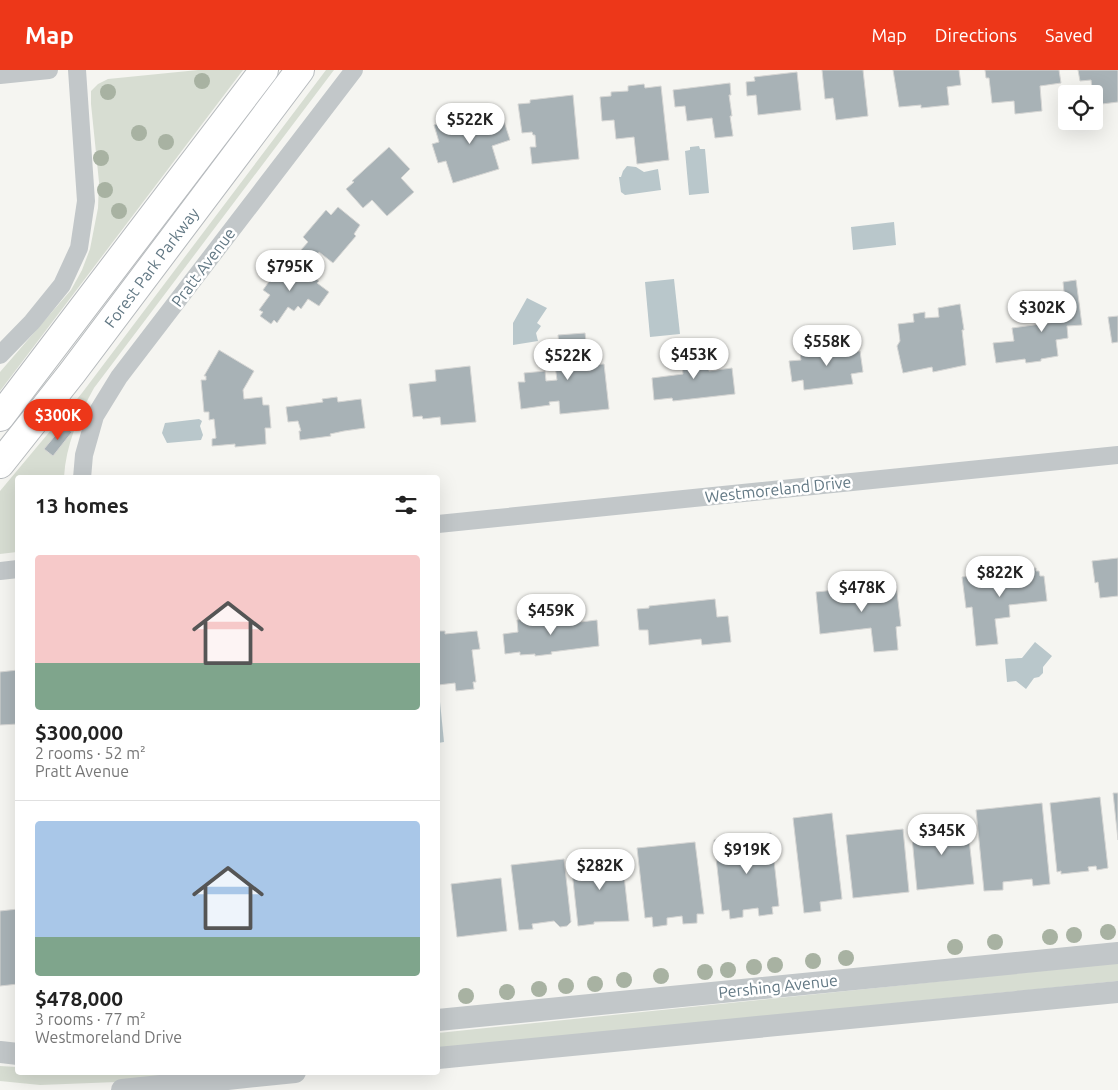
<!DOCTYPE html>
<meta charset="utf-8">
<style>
:root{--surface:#fff;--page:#f6f6f6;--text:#222;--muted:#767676;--line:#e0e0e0;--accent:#ed3719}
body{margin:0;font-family:Ubuntu,sans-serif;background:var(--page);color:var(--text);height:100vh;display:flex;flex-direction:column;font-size:19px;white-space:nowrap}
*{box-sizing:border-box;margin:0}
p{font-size:16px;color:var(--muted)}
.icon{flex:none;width:28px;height:28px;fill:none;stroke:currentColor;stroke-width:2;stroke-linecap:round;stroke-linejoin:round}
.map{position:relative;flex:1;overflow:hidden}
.side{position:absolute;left:15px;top:405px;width:425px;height:600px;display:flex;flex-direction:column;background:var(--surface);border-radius:5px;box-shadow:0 5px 20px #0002}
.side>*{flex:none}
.buttons{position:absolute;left:1058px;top:15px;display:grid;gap:10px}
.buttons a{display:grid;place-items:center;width:45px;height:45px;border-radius:5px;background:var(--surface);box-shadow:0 5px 20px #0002;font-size:25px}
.price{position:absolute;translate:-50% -42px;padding:0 11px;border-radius:18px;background:#fff;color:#222;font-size:16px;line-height:32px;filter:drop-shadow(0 1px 2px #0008)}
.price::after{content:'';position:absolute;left:50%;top:30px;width:15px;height:11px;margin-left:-8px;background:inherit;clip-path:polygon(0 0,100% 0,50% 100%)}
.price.active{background:var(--accent);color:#fff}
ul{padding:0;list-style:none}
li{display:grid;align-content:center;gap:10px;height:265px;padding:0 20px}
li+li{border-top:1px solid var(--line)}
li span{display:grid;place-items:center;height:155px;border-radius:5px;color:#555}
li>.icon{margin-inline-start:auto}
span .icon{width:90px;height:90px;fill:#fffc;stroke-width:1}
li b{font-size:21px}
h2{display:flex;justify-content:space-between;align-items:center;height:60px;padding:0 20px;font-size:21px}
header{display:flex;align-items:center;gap:30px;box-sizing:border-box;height:70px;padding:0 25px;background:var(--accent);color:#fff}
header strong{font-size:24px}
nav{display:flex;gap:28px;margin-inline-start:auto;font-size:18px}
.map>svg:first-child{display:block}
</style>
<header>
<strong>Map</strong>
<nav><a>Map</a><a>Directions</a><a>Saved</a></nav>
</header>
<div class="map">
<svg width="1118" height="1020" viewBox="0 0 1118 1020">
<rect width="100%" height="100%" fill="#f5f5f1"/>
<g fill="#d7ddd2">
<path d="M198,0h45l-243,321v-19l71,-82 11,-20 8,-21 8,-41 1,-26 -8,-78v-13l7,-7 10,-5z"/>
<path d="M326,0h8l-240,318c-16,29 -28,57 -30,89l-46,1 -1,74 -17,2v-63l82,-98z"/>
<path d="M1118,893v18l-680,68v-16z"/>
<path d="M0,996l17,1 1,5 167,1 -68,9 -77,3 -40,-4z"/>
</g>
<g fill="#b9c7cb">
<path d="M699,76l1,3h5l4,44 -20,2 -4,-44 5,-1v-3z"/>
<path d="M627,96l9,1 8,5 14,-3 3,21 -36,5 -4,-3 -2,-15h2l2,-6z"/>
<path d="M894,152l2,23 -43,5 -2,-23z"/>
<path d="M674,209l6,55 -30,3 -5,-55z"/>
<path d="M527,228l20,10 -10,15 4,3 -5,7 2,8 -25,4v-22z"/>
<path d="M199,349l3,2 -2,5 3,9 -2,5 -34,3 -5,-10 3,-10z"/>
<path d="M1035,572l17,14 -9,11v6l-4,4 -5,1 -8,11 -10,-8 -9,1 -2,-23 17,-1z"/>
<path d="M440,632l4,40 -6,1v-40z"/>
</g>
<g fill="#a8b2b6" stroke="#d6d6d4">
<path d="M822,0h41l5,46 -32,4 -3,-22 -8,1z"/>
<path d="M893,0h66l2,15 -14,2 2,18 -28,3v-3l-22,2z"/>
<path d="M985,0h74l2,13 -21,3 2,25 -27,3 -1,-13 -22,2 -3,-25h-3z"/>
<path d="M1078,0h40v32l-24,3 -3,-25 -11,1z"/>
<path d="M797,2l4,38 -43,5 -2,-20 -9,1 -1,-14 9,-1 -1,-4z"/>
<path d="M730,13l1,12h-2l3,21h-2l3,20 -18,2 -3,-20 -25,3 -2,-15 -10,1 -2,-17z"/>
<path d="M644,14l1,4 16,-2 8,74 -32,4 -3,-27 -18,2 -2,-19 -12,1 -2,-24 11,-1v-4l17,-1v-5z"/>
<path d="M573,25l6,64 -47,5 -2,-17h6l-1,-12h-2l-1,-3 -10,1 -4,-29 12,-1v-3z"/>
<path d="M480,40l4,11 18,-6 8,25 -18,6 7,23 -46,14 -7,-22 -8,2 -6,-19 7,-2 -5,-17z"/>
<path d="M389,77l21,22 -9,9 13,14 -27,24 -15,-16 -9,8 -17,-19 8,-7 -2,-1z"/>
<path d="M338,137l22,18 -6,9 2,2 -23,27 -14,-11 -6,7 -12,-9 7,-8 -5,-5 23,-27 5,5z"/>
<path d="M291,191l28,20 -2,2 12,9 -10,14 -11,-7 -7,10 -3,-3 -4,5 -6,-4 -11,16 -3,-3 -3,4 -11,-8 3,-4 -4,-2 11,-15 -7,-5 17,-24 5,3z"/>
<path d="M1076,210l6,45 -15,1 1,12 -12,2 2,16 -17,3v2l-15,2 -1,-4 -29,4 -3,-20 21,-2 -2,-13 43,-6 -1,-10 12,-1 -3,-29z"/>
<path d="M960,234l4,26h-2l4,35 -33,7 -1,-5 -29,6 -6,-27 3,-5 -2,-17 16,-2 -1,-8 12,-2v6l14,-1 -1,-9z"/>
<path d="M1118,246v26l-6,1 -4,-26z"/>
<path d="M585,263l4,32 15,-1 5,45 -49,5 -1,-13 -10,1 1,3 -29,4 -3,-27h7l-1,-9 21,-2 1,10 11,-1 -3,-22 6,-1 -2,-22z"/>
<path d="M847,271l2,12 11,-2 3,21 -12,2 2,10 -49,6 -1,-10 -11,2 -3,-21 12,-1 -1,-8 24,-3 -1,-4z"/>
<path d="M694,279l3,3 9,-1 3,20 23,-3 3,26 -62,7 -1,-3 -18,2 -2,-22 31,-4 -2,-19 4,-5z"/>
<path d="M219,280l35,21 -11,19 1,9 18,-2 1,8h6l2,23h-6l1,16 -31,3v-3l-23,2v-7l4,-1 -2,-19 -5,1v-8h-5l-3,-32h5v-4h-2z"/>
<path d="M470,296l6,56 -35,3 -1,-8 -17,2 -1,-3 -9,1 -4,-33 27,-3 -1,-11z"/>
<path d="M337,327l1,5 23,-3 4,29 -21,3 -14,3 1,2 -31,4 -1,-9h2l-3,-10 -10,1 -2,-15 37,-5 -1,-3z"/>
<path d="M63,356l9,6 -19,24 -9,-7z"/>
<path d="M1118,488v38l-18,2 -2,-16 -3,1 -3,-22z"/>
<path d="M1036,498v3h3l1,5h4l3,25 -38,4 1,12 -15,2 3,25 -22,2 -4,-39 -6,1 -4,-31z"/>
<path d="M867,513l1,4 28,-3 5,42 -5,1 2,23 -24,2 -3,-24 -51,6 -4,-42 28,-3v-4z"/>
<path d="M715,529l2,18 11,-1 3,26 -29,3 -1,-6 -52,6 -1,-15h-9l-2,-21 12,-1v-2z"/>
<path d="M563,545l1,9 33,-4 2,26 -48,6 1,2 -17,2v-2l-15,1v-3l-15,2 -2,-20 15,-2 -1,-12z"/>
<path d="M438,561h7v3l32,-3 3,18 -8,1 4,32h-3l1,7 -18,2 -1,-8 -17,2z"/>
<path d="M18,600v54l-18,1v-53z"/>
<path d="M1113,723h5v47z"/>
<path d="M1100,727l8,71 -11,2 -1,-4 -8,1 1,4 -28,3v-3l-4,1 -7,-69z"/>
<path d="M1042,733l8,81 -17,2 -1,-7 -29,3v8l-19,1 -8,-81z"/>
<path d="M832,743l10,86 -22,3 1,9 -17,2 -11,-95z"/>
<path d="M967,751l7,63 -57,6 -6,-63z"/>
<path d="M903,759l6,63 -56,6 -7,-63z"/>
<path d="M771,763l8,73 -7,1 1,7 -14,2 -1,-8 -15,2v7l-13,2 -1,-9 -7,1 -8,-71z"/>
<path d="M695,772l9,72h-7v9l-14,1 -1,-8 -15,2v7l-14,2 -1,-10 -7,1 -8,-70z"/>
<path d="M622,787l7,64 -35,1v2l-16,2 -7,-64z"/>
<path d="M564,789l7,63 -4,4 -7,1 -6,-6 -22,3 1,5 -14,1 -8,-65z"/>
<path d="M501,808l6,53 -50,6 -6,-53z"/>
<path d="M18,839v75l-18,2v-75z"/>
</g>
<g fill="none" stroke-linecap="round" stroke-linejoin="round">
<g stroke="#b6babd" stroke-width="30">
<g id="motorway">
<path d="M0,347l264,-347"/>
<path id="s1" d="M0,394l72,-91 228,-303"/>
</g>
</g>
<g stroke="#c2c7c9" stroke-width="18">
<path d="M0,5l49,-5"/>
<path d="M0,285l32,-33 30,-37 17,-37 7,-47 -9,-131"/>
<path d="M82,408l2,-23 11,-39 24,-39 235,-307"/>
<path d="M438,454l680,-69"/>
<path d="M0,501l18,-2"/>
</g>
<g stroke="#c2c7c9" stroke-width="22">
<path d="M438,950l680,-67"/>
<path d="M0,982l18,2"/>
<path d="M438,988l680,-66"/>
<path d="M122,1020l173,-18"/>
</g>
<use href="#motorway" stroke="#fff" stroke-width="28"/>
</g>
<g fill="#a8b2a2">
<circle cx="202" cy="11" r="8"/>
<circle cx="108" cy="22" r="8"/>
<circle cx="139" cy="63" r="8"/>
<circle cx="166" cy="72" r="8"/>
<circle cx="101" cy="88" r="8"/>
<circle cx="105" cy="120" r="8"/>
<circle cx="119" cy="141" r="8"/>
<circle cx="1108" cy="862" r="8"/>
<circle cx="1074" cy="865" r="8"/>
<circle cx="1050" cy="867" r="8"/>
<circle cx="995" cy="872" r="8"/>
<circle cx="955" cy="877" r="8"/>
<circle cx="846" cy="888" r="8"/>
<circle cx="813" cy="891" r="8"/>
<circle cx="775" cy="895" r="8"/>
<circle cx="754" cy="897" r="8"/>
<circle cx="728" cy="900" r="8"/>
<circle cx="705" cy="902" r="8"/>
<circle cx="661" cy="906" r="8"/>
<circle cx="624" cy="910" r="8"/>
<circle cx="595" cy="914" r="8"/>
<circle cx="566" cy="916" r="8"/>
<circle cx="539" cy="919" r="8"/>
<circle cx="507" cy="922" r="8"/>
<circle cx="466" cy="926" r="8"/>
</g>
<g text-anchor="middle" stroke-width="5" stroke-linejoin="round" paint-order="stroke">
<g font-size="16" fill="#627884" stroke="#fff">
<text transform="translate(203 197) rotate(-53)" y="6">Pratt Avenue</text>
<text dy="6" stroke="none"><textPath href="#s1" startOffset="248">Forest Park Parkway</textPath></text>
<text transform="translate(778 419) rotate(-6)" y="6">Westmoreland Drive</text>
<text transform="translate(778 916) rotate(-6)" y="6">Pershing Avenue</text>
</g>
</g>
</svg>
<div class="buttons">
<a><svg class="icon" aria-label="locate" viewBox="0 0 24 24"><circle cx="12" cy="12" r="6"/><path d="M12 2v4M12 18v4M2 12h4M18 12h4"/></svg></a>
</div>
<b class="price" style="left:470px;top:75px">$522K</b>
<b class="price" style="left:290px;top:222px">$795K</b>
<b class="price" style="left:1042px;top:263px">$302K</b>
<b class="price" style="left:827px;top:297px">$558K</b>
<b class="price" style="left:694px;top:310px">$453K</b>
<b class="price" style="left:568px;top:311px">$522K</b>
<b class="price active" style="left:58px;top:371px">$300K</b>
<b class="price" style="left:1000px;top:528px">$822K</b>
<b class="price" style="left:862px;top:543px">$478K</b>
<b class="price" style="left:551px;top:566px">$459K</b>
<b class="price" style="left:942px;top:786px">$345K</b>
<b class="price" style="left:747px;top:805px">$919K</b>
<b class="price" style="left:600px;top:821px">$282K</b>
<section class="side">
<h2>13 homes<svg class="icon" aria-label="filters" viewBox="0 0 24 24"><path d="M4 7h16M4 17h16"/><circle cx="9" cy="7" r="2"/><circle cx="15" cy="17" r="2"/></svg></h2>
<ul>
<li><span style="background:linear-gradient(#f6c9c9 70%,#7fa58c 0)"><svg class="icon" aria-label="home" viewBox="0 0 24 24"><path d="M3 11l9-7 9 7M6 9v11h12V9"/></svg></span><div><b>$300,000</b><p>2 rooms · 52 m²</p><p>Pratt Avenue</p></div></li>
<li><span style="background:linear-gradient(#a9c7e8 75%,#7fa58c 0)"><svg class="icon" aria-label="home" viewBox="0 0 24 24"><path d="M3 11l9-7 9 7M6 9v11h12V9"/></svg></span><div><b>$478,000</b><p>3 rooms · 77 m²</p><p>Westmoreland Drive</p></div></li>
</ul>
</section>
</div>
